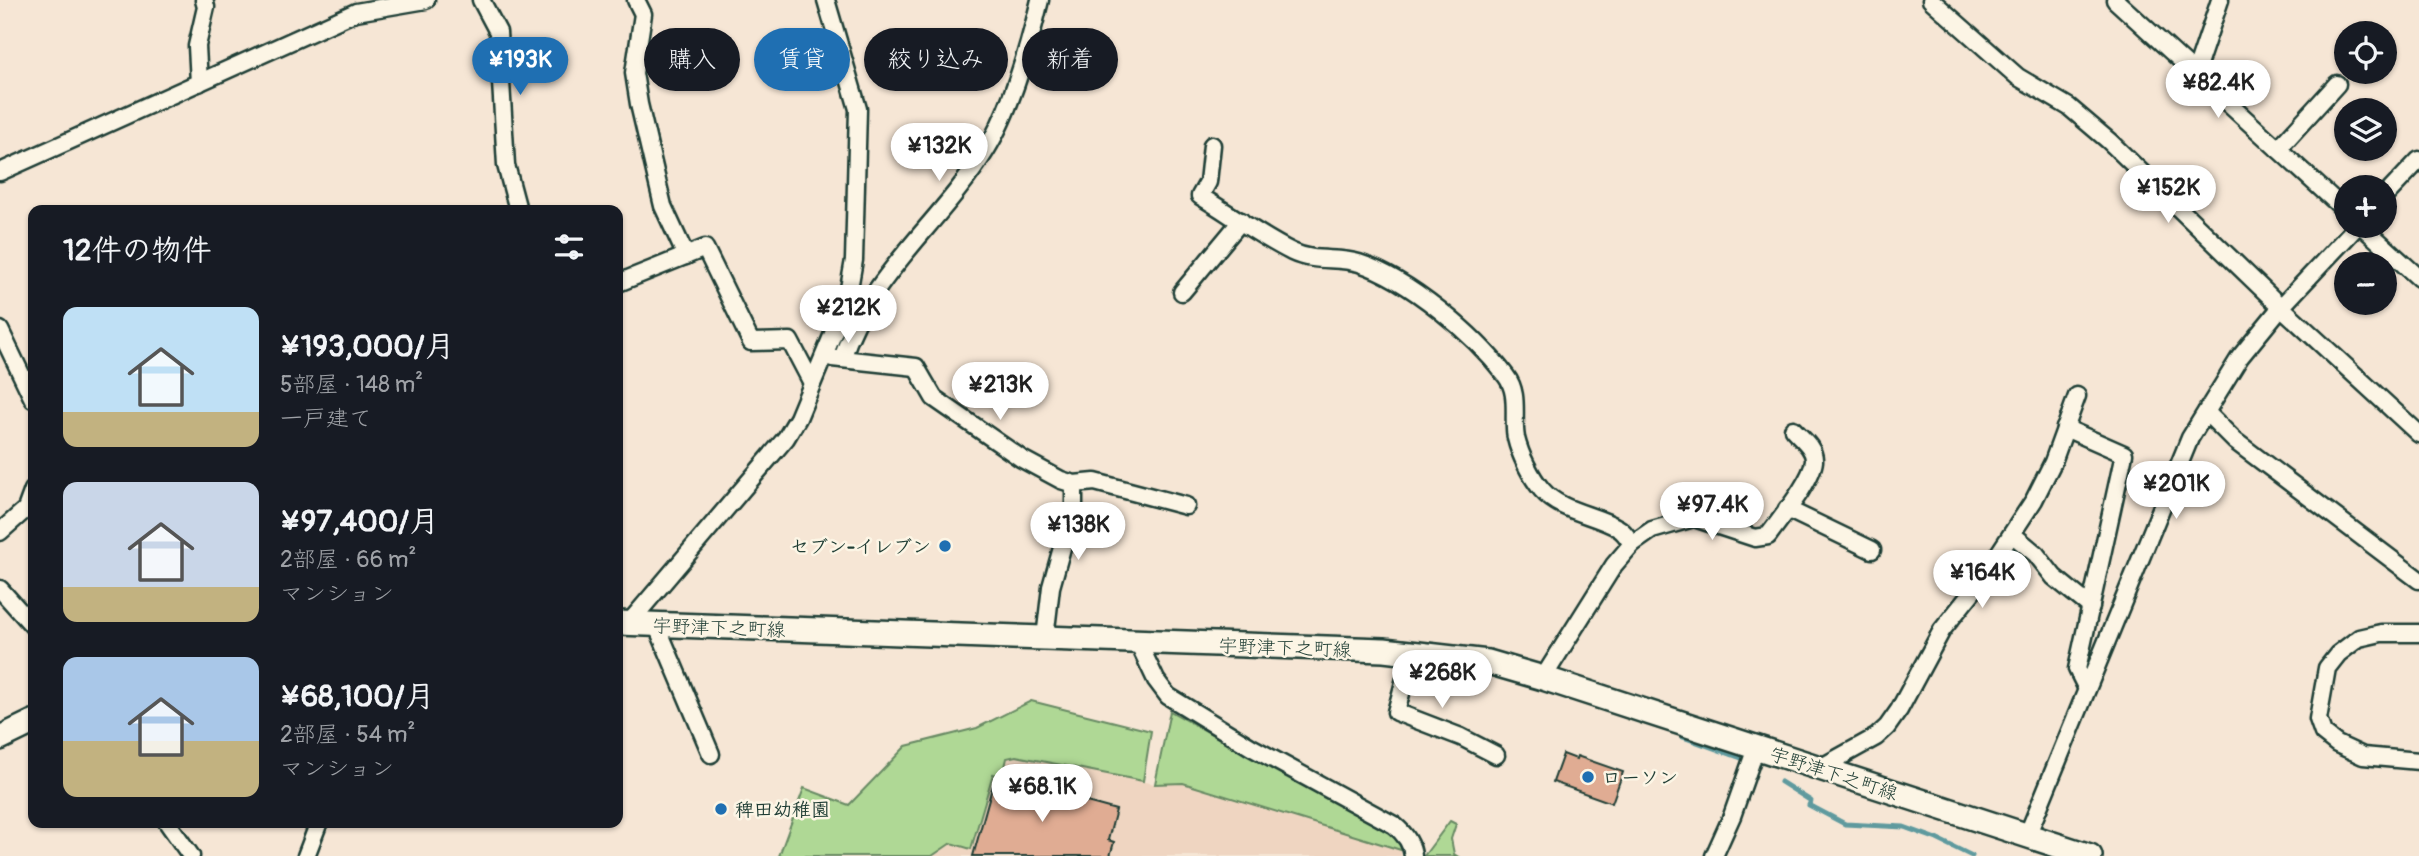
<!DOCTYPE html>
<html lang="ja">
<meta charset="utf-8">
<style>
:root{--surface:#171b24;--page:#20242c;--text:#f1f3f6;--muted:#9ea1a6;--accent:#1f6fb2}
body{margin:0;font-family:Pangolin,"Klee One",sans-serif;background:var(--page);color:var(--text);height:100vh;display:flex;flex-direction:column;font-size:26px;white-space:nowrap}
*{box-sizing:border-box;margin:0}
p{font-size:23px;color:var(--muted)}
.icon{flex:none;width:38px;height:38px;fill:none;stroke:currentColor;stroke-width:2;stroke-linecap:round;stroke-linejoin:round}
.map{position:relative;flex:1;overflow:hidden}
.sheet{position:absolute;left:28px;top:205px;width:595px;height:623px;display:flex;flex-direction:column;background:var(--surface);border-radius:14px;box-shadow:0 2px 5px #0004}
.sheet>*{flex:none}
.guide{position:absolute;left:644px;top:28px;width:665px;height:63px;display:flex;gap:14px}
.fabs{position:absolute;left:2334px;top:21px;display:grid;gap:14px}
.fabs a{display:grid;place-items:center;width:63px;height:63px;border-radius:50%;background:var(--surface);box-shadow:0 2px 5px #0004;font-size:35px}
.price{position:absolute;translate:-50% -60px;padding:0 16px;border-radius:24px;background:#fff;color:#222;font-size:23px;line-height:46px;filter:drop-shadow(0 2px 4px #0008)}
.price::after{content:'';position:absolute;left:50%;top:42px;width:21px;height:16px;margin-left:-10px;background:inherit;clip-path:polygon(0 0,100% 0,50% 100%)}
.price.selected{background:var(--accent);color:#fff}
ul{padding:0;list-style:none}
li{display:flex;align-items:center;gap:21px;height:175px;padding:0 35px}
li span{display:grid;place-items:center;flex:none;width:196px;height:140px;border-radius:14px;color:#555}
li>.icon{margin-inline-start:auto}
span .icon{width:84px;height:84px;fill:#fffc;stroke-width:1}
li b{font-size:30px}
h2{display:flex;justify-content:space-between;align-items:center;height:84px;padding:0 35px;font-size:30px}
.pill{padding:0 24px;border-radius:32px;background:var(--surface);box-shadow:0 2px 5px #0004;font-size:24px;line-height:63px}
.pill.selected{background:var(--accent);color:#fff}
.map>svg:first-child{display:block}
</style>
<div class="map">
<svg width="2419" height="856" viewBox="0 0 2419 856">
<rect width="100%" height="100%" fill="#f6e6d5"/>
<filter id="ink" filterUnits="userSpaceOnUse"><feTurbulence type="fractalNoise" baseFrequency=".0143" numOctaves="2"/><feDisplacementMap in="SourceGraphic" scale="14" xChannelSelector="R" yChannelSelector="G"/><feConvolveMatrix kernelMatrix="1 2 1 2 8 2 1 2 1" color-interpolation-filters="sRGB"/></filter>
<g filter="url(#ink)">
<path fill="#efd5c1" d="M1016,756l139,28 28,-1 218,67v6h-531l137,-98z"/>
<g fill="#afd895" stroke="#678a64" stroke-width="2">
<path d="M1031,701l120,30 -8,50 -127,-25 -9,2 -4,18 -10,-2 -22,75 -20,-6 -19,13h-153l25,-68 45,17 57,-59 71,-18z"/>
<path d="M1170,711l230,128 1,11 -218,-67 -28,1z"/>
<path d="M1450,821l6,3 -5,15 3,15 3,2h-33z"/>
</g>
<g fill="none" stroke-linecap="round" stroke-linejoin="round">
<g stroke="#5e9a9e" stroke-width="5">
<path d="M1683,737l61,22"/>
<path d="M1781,782l30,19 -2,4 36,19 59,3 33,12 35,17"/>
</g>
</g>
<g fill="#e0ac93" stroke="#1f3d34" stroke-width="2">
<path d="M1563,754l13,5 1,-3 46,16 -11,31 -59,-21z"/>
<path d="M995,777l121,33 -8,30 6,2 -4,14h-137z"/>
</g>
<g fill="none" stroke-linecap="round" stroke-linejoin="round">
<g stroke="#1f3d34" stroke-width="21">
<g id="street">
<path d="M481,0l17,32 8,133 12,45"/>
<path d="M636,0l7,14 -9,59 5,31 24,102 23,50"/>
<path d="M1931,0l87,77 51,30 40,34 172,166 138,127"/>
<path d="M2115,0l232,212"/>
<path d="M2195,74l25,-74"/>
<path d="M199,83l-2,-37 9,-39 -2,-7"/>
<path d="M1212,145l-4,37 -8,14c30,18 60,40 92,56 23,11 45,4 67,11 50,16 115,71 147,113 14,18 6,41 10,62 4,17 15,39 26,52 19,22 52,24 76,38 6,3 10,10 14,16"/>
<path d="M2278,149l59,-65"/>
<path d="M0,172l356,-160 70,-12"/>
<path d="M2385,196l34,-36"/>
<path d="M2362,226l57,52"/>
<path d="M618,283l87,-35 46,94 39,-1 22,42"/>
<path d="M1182,292l59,-71"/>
<path d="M0,330l33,69"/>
<path d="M832,358l84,9 18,31 88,61 39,21 13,4 21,-2 91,24"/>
<path d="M842,359c26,-83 99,-136 144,-209 25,-40 43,-104 54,-150"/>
<path d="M2207,413l28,28 184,139"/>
<path d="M2065,428l59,26 -47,215 10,20"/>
<path d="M1787,509l85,41"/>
<path d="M0,532l26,-23 7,-19"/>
<path d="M2012,534l24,20 18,23 37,30"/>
<path d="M0,589l33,37"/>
<path d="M629,623l157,-185 12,-20 49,-118 7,-40 4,-151 -32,-109"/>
<path d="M656,624l55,130"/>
<path d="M2419,633h-38l-22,5 -21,16 -11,14 -9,51 5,14 14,11 26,12 56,5"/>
<path d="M1045,638l6,-51 23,-82v-21"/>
<path d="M1138,642l18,38 12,16 83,51 143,78c10,8 18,17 19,31"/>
<path d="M1412,653l-16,59 65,25 35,18"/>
<path d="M1543,678l71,-113 18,-21 20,-14 42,-12 61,20 13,-2c12,-17 44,-55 46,-75 1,-13 -13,-23 -21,-32"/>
<path d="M1820,768l56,-31 11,-10 12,-17 43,-80 36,-45 56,-85 19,-38 24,-66"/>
<path d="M167,822l24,34"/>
<path d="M2027,836l163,-398 50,-81 41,-50 76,-81"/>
<path d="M306,856l13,-34"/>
<path d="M1714,856l18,-40 24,-68"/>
</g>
</g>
<g stroke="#1f3d34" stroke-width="28">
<g id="secondary">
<path d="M618,623l766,27 104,12 55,16 547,178"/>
<path d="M0,738l33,-16"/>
</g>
</g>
<use href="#street" stroke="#fcf5e5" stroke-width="16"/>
<use href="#secondary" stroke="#fcf5e5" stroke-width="23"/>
</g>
</g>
<g fill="#1f6fb2" stroke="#fcf5e5" stroke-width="2.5">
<circle cx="945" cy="546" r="7"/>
<circle cx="1588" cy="777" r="7"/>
<circle cx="721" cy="809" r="7"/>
</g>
<g text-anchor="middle" stroke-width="5" stroke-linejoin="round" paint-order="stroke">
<g font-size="19" font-weight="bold" fill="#1f3d34" stroke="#fcf5e5" text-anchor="start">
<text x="931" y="553" text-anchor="end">セブン-イレブン</text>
<text x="1602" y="784">ローソン</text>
<text x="735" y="816">稗田幼稚園</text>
</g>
<g font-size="19" fill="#1f3d34" stroke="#fcf5e5">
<text transform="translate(719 627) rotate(2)" y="7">宇野津下之町線</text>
<text transform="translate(1285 647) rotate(2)" y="7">宇野津下之町線</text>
<text transform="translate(1834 773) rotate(18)" y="7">宇野津下之町線</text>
</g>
</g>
</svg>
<div class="fabs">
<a><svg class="icon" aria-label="locate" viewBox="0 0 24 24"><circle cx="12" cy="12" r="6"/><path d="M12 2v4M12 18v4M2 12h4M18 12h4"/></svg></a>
<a><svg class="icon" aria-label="layers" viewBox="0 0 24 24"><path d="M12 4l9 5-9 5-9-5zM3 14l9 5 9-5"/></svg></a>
<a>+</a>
<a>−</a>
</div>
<b class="price selected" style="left:520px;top:97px">¥193K</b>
<b class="price" style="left:2218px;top:120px">¥82.4K</b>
<b class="price" style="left:939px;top:183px">¥132K</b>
<b class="price" style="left:2168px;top:225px">¥152K</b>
<b class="price" style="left:848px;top:345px">¥212K</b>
<b class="price" style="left:1000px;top:422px">¥213K</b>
<b class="price" style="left:2176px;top:521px">¥201K</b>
<b class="price" style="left:1712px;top:542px">¥97.4K</b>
<b class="price" style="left:1078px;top:562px">¥138K</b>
<b class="price" style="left:1982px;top:610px">¥164K</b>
<b class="price" style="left:1442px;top:710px">¥268K</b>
<b class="price" style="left:1042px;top:824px">¥68.1K</b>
<div class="guide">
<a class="pill">購入</a>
<a class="pill selected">賃貸</a>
<a class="pill">絞り込み</a>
<a class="pill">新着</a>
</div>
<section class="sheet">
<h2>12件の物件<svg class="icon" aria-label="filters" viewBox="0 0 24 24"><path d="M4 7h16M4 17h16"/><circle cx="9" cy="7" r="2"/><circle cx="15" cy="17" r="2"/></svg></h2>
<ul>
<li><span style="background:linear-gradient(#bfe0f5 75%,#c2b280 0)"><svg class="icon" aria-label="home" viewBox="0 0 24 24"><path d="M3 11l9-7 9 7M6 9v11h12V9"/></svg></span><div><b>¥193,000/月</b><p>5部屋 · 148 m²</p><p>一戸建て</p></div></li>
<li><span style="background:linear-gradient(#c9d6e8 75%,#c2b280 0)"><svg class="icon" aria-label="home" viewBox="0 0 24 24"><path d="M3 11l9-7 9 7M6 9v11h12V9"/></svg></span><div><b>¥97,400/月</b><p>2部屋 · 66 m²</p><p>マンション</p></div></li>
<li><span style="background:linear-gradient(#a9c7e8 60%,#c2b280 0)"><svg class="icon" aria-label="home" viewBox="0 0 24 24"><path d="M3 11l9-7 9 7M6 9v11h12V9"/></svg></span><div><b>¥68,100/月</b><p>2部屋 · 54 m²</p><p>マンション</p></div></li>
</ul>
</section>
</div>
